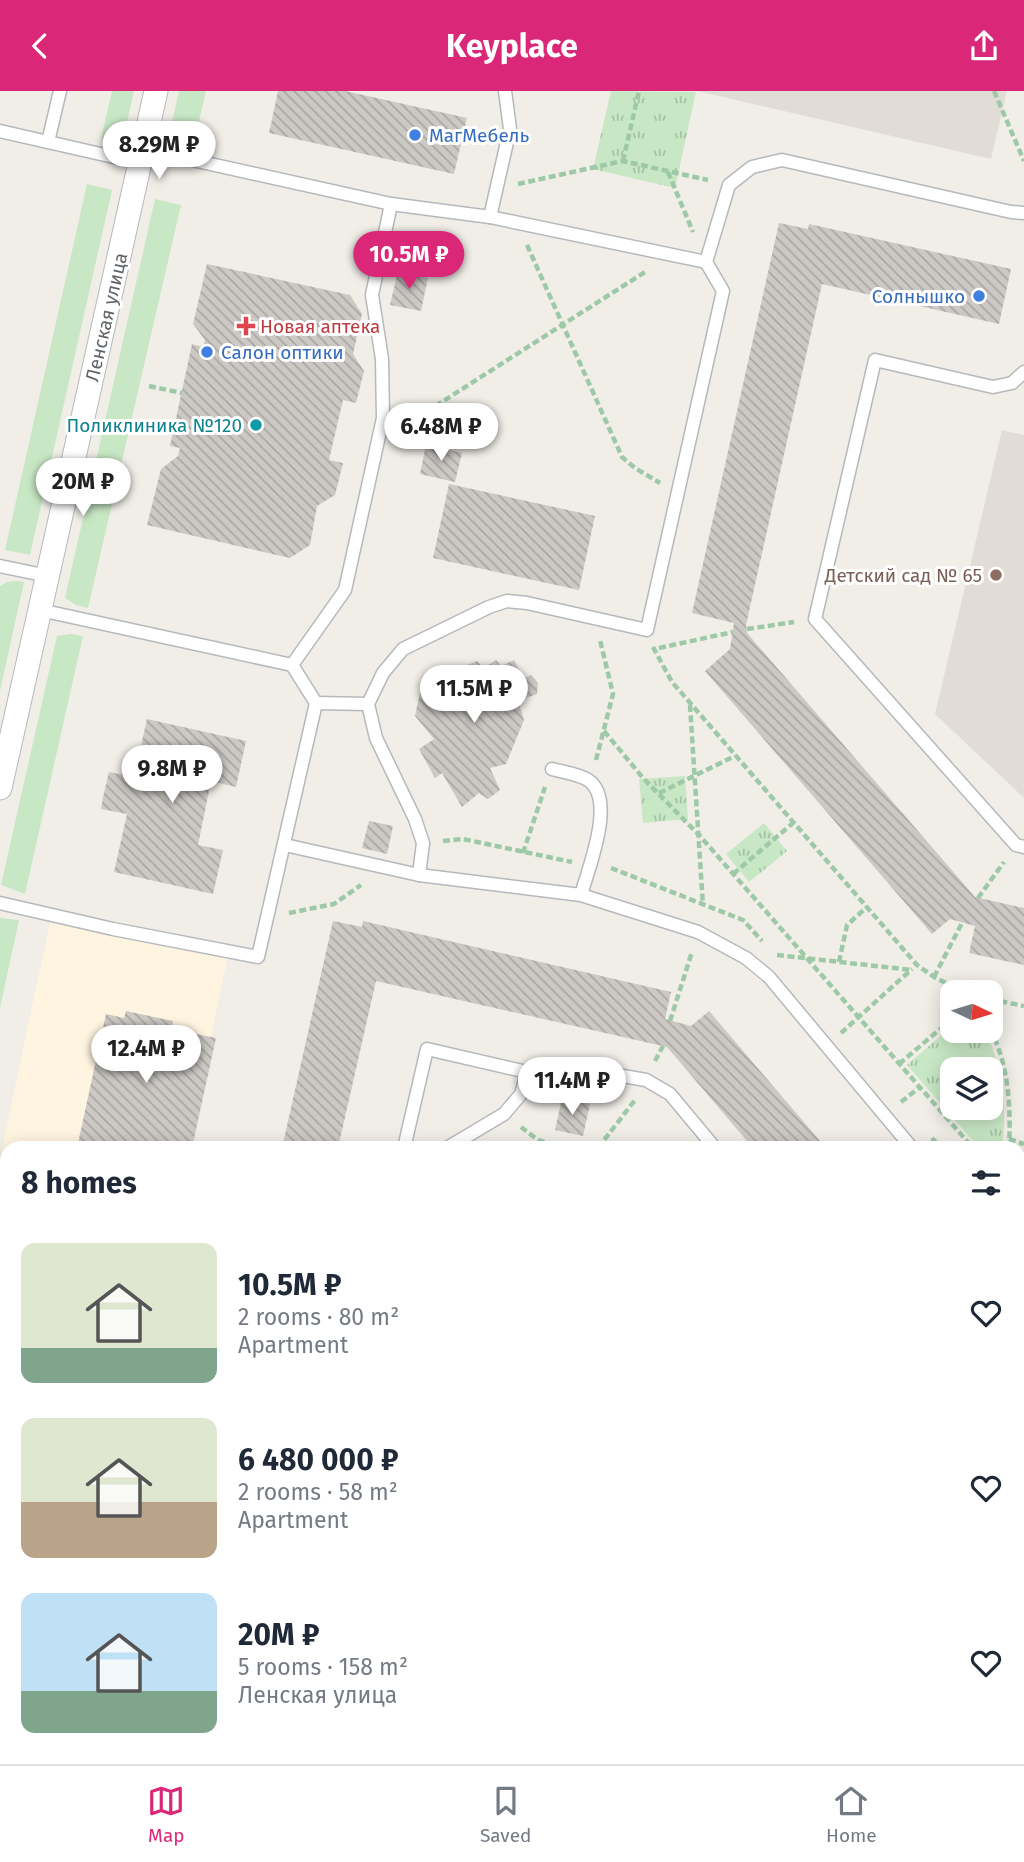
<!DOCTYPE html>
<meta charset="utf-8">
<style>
:root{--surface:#fff;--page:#f6f6f7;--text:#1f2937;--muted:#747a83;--line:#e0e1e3;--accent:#db2777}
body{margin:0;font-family:"Fira Sans",sans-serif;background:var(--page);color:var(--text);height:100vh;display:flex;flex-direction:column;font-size:26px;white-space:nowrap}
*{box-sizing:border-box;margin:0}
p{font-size:23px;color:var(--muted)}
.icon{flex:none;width:38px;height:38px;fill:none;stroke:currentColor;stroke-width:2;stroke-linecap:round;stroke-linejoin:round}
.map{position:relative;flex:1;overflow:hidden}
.side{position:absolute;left:0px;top:1050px;width:1026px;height:623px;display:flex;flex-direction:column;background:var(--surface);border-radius:21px 21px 0 0;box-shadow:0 4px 18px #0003}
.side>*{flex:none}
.needle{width:46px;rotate:94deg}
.controls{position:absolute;left:940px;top:889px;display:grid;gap:14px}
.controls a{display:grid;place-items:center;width:63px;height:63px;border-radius:14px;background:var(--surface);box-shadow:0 4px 18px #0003;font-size:35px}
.price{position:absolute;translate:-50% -60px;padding:0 16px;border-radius:24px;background:#fff;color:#222;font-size:23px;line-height:46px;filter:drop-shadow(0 2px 4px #0008)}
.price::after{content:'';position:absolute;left:50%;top:42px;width:21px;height:16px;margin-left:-10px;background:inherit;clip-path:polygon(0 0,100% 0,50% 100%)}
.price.on{background:var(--accent);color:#fff}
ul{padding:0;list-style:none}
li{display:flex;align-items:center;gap:21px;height:175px;padding:0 21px}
li span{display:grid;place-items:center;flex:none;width:196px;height:140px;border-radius:14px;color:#555}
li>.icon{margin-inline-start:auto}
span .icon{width:84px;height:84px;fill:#fffc;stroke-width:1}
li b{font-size:30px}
h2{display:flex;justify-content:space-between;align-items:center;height:84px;padding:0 21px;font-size:30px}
header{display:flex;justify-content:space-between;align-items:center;height:91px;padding:0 21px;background:var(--accent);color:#fff;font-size:32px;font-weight:700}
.dock{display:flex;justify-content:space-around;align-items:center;height:98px;border-top:2px solid var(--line);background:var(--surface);font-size:19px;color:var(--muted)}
.dock a{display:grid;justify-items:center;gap:4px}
.dock .on{color:var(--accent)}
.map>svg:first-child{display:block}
</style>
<header><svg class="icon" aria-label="back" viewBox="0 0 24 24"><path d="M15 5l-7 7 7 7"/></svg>Keyplace<svg class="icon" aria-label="share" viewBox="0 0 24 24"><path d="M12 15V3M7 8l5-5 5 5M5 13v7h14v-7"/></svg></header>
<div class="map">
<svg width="1024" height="1673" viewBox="0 0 1024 1673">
<defs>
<pattern id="park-tufts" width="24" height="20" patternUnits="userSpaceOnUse" patternTransform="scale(1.75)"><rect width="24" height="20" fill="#c8e8c5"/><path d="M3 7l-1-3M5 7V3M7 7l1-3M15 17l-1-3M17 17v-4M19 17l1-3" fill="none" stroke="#a6c0a4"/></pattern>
<pattern id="building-back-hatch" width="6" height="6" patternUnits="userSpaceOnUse" patternTransform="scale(1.75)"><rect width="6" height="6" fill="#ccc9c5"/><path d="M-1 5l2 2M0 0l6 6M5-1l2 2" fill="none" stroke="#a9a7a4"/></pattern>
</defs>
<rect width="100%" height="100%" fill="#f1eee8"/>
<path fill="#fef4e0" d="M53,817l177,39 -43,201h-180v104l-7,-1v-93z"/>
<g fill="#e1ddd6">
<path d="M697,0h310l-16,68z"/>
<path d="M1002,339l22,5v363l-89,-84z"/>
<path d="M1024,1342v268l-6,-1v-240z"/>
</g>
<g fill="#c8e8c5">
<path d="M112,0h22l-12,53 -21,-5z"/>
<path d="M179,0h27l-13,56 -25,-6z"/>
<path d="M87,93l25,6 -82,365 -25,-5z"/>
<path d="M155,108l26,6 -93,403 -12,-3 -11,-7z"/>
<path d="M15,490l9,1 -24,109v-105l7,-4z"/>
<path d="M71,543l12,2 -58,258 -24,-9 56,-249z"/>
<path d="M0,827l19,2 -19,88z"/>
<path d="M313,1666h141l-2,7h-141z"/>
</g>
<g fill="url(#park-tufts)" fill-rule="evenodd">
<path d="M611,0l85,1 -21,96 -82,-19z"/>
<path d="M685,685l3,43 -45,4 -4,-44z"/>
<path d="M764,732l23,28 -38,31 -23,-28z"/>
<path d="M952,935v5h34c15,36 22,78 16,117h-23l-72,-83zM990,978v39h-38v-39z"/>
</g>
<g fill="url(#building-back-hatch)">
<path d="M278,0h67l122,27 -13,56 -185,-41z"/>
<path d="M779,132l29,6 1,-5 202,45 -12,55 -177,-40 -76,341 1,8 228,264 49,11v57l-55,-12 6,-27 -25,-7 -18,15 -227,-263 25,-22 4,-26 -42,-10z"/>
<path d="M207,173l143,31 12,19 -9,40 11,17 -8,32 -13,-3 -14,60 14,3 -8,32 -18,11 -7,39 -20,13 -143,-33 14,-56 17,-13 2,-8 -10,-2 22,-102 11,3 2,-7 -12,-16z"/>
<path d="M398,180l30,7 -7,33 -31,-6z"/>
<path d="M426,354l36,8 -7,29 -35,-8z"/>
<path d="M449,393l146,32 -16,74 -146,-32z"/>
<path d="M496,569l5,6 13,-6 10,18 7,-3 7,8 -1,11 -19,7 6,19 -18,44 -16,4 10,22 -12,9 -9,-6 -17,14 -20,-34 -7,5 -16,-29 15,-10 -19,-23 5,-23 29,-10 -3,-9 31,-13 7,7z"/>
<path d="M147,628l99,22 -10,46 -25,-6 -13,64 25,5 -10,44 -99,-22 13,-58 -26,-5 2,-12 6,-25 25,5z"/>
<path d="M369,730l24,5 -6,28 -25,-6z"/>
<path d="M333,830l29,6 1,-6 308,71 -6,27 26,7 18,-15 117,137h-73l-86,-101 -291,-66 -38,167h-56z"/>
<path d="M126,920l47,10 -1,8 44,9 -24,110h-115l29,-134 18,4z"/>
<path d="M562,1007l28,6 -7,32 -28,-6z"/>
<path d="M0,1222l7,2v219l-6,27z"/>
<path d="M613,1666h122l26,6 -150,1z"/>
<path d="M802,1666h56l-2,7h-56z"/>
<path d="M951,1666h35l-2,7h-35z"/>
</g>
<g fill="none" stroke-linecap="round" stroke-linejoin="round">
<g stroke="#b5b8bc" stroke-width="15">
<g id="service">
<path d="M0,40l140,32"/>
<path d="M48,51l12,-51"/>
<path d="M143,58l248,55 99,13 216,45"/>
<path d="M490,126l20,-88 -5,-38"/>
<path d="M1024,281l-12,11 -19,4 -118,-27 -60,259 201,226 8,2"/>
<path d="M0,475l48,10"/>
<path d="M292,574l53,-75 38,-172 -1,-59 -10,-64 19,-91"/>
<path d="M316,612l52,1"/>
<path d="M552,678c11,3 27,5 36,11 29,19 0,89 -7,115"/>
<path d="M285,754l134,30 162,20 117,37 48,26 23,19 143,171"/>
<path d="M419,784l4,-32 -8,-24 -39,-81 -8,-34 15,-31 20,-24 86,-42 18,-6 20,2 120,27 76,-339 -17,-29 23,-77 23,-18 30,-7 229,52 13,1"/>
<path d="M0,812l113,26 145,28 58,-254 -24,-38 -252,-55"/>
<path d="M404,1057l23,-99 139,32 34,-9 46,8 24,14 45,54"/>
<path d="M447,1057l57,-34 17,-20 6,-21"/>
<path d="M16,1673l1,-7"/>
<path d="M579,1673l2,-7"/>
<path d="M918,1673l2,-7"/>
</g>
</g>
<g stroke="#b5b8bc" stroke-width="25">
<path id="minor" d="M0,697l156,-697"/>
</g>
<g stroke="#9ec9a7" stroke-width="4.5" stroke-dasharray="7 3.5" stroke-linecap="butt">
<path d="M994,0l30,70"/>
<path d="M623,70l16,-70"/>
<path d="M668,81l25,60"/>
<path d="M518,93l105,-23 85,19"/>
<path d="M527,154l95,212 13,11 25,15"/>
<path d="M149,295l33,7"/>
<path d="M409,332l236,-151"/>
<path d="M747,538l47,-7"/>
<path d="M653,556l19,35 245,283 17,12 30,15"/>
<path d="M659,557l74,-16"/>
<path d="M690,614l13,201"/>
<path d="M604,640l40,48 56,57 273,312"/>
<path d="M596,669l17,-66 -13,-54"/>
<path d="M659,702l76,-37"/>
<path d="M443,750l20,-2 109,23"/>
<path d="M523,762l22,-66"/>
<path d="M611,777l132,52 19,21"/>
<path d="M733,783l60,-51"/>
<path d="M978,807l26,-36"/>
<path d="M289,822l45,-9 27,-19"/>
<path d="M777,864l135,15"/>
<path d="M839,871l8,-37 20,-18"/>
<path d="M934,886l28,-54"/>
<path d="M990,908l34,7"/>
<path d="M670,930l22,-69"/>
<path d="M990,938c19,35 21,80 19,119"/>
<path d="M841,942l71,-64"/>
<path d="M655,970l8,-15"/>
<path d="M899,973l53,-45"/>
<path d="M901,1011l19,-15"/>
<path d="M521,1036l17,13 26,8"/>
<path d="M932,1047l9,10"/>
<path d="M1009,1048l15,5"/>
<path d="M598,1057l37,-48"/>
<path d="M0,1166l7,1"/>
<path d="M1018,1170l6,-10"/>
<path d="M1018,1335l6,1"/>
<path d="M54,1666l30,7"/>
<path d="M206,1666v7"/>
<path d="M253,1666l4,7"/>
<path d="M119,1673l1,-7"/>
<path d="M524,1673l4,-7"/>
</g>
<use href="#service" stroke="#fff" stroke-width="12"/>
<use href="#minor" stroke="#fff" stroke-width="23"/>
</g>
<g fill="#3f7fe0" stroke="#fff" stroke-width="2.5">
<circle cx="415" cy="44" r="7"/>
<circle cx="979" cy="205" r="7"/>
<circle cx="207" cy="261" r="7"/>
</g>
<path fill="#e0444e" stroke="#fff" stroke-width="2.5" d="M242.5 224.5h7v7h7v7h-7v7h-7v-7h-7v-7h7z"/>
<circle fill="#0f9aa8" stroke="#fff" stroke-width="2.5" cx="256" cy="334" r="7"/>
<circle fill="#8d6e63" stroke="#fff" stroke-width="2.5" cx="996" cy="484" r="7"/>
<g text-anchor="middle" stroke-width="6" stroke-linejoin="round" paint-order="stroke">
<g font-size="19" fill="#366cbe" stroke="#fff" text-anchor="start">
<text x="429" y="51">МагМебель</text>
<text x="965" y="212" text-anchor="end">Солнышко</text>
<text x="221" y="268">Салон оптики</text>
</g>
<g font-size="19" fill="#5f6468" stroke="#fff">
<text transform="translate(106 226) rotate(-77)" y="7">Ленская улица</text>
</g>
<g font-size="19" fill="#be3a42" stroke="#fff" text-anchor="start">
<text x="260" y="242">Новая аптека</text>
</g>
<g font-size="19" fill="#0d838f" stroke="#fff" text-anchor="end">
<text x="242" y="341">Поликлиника №120</text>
</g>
<g font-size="19" fill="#785e54" stroke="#fff" text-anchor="end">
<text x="982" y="491">Детский сад № 65</text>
</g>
</g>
</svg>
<div class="controls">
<a><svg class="needle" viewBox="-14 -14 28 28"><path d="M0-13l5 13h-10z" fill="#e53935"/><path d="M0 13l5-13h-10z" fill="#747a83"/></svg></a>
<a><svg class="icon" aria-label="layers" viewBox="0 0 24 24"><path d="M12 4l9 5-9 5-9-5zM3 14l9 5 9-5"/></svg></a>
</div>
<b class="price" style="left:159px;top:90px">8.29M ₽</b>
<b class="price on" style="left:409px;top:200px">10.5M ₽</b>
<b class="price" style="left:441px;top:372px">6.48M ₽</b>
<b class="price" style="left:83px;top:427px">20M ₽</b>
<b class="price" style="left:474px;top:634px">11.5M ₽</b>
<b class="price" style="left:172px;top:714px">9.8M ₽</b>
<b class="price" style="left:146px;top:994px">12.4M ₽</b>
<b class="price" style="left:572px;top:1026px">11.4M ₽</b>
<section class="side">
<h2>8 homes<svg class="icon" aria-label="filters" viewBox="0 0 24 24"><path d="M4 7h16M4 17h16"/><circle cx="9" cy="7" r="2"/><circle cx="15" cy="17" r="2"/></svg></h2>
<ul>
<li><span style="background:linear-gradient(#dfe7d0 75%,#7fa58c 0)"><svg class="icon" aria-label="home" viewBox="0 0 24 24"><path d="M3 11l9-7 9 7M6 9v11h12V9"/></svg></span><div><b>10.5M ₽</b><p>2 rooms · 80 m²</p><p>Apartment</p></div><svg class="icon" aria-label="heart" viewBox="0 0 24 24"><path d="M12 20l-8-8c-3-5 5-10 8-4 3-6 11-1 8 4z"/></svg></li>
<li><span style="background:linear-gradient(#dfe7d0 60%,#b9a48a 0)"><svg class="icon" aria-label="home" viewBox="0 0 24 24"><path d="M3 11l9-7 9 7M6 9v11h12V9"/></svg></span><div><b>6 480 000 ₽</b><p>2 rooms · 58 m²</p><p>Apartment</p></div><svg class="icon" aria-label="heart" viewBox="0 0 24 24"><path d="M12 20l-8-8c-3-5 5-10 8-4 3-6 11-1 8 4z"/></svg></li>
<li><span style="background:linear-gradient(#bfe0f5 70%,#7fa58c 0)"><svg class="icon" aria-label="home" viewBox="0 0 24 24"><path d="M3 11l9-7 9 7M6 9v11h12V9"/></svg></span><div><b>20M ₽</b><p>5 rooms · 158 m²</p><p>Ленская улица</p></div><svg class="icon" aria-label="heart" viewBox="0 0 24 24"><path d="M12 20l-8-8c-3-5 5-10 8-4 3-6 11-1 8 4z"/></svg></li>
</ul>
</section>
</div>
<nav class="dock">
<a class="on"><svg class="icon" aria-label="map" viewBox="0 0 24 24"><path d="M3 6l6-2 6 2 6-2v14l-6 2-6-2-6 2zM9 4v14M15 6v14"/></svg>Map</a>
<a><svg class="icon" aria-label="saved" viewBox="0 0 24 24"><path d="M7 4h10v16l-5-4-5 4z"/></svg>Saved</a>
<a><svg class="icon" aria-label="home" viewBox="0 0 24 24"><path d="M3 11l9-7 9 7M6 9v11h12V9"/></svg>Home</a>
</nav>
